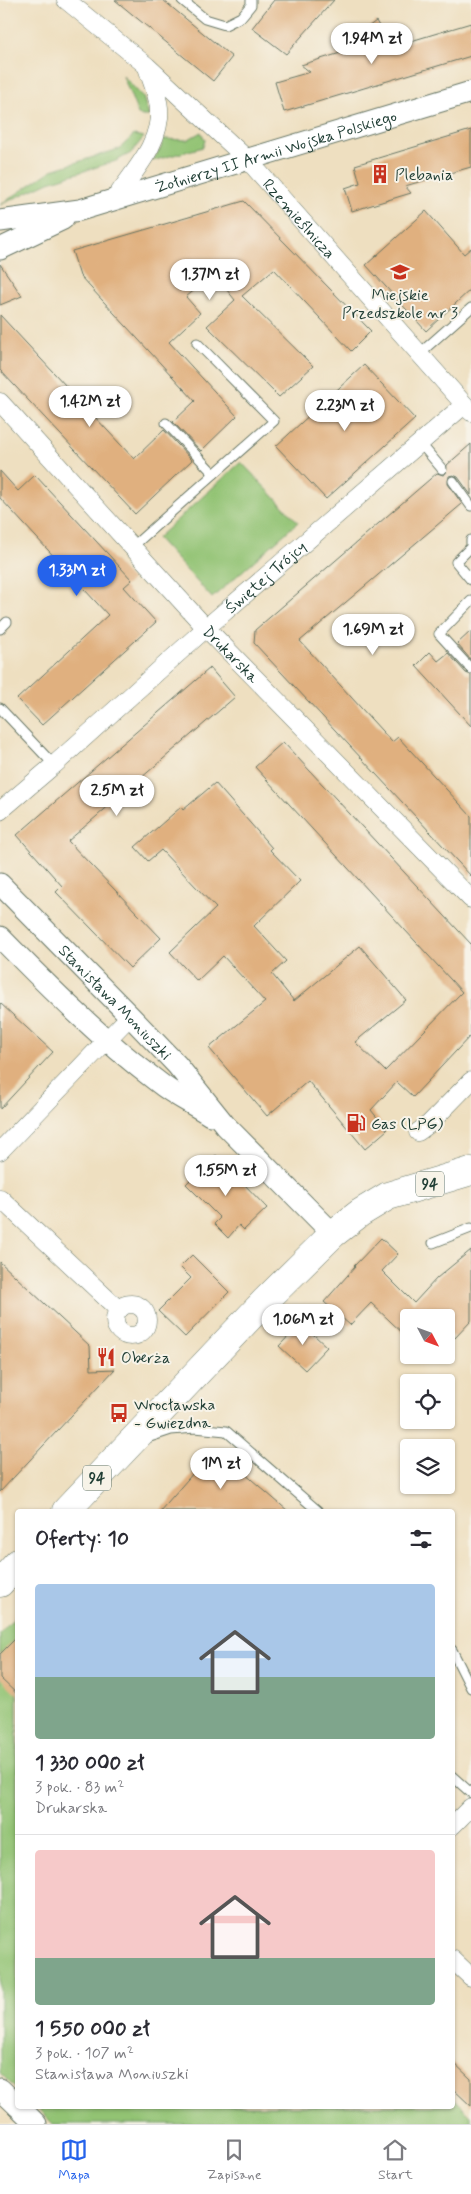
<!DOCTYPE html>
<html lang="pl">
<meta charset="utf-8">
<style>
:root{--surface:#fff;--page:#f7f7f7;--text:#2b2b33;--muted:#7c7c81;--line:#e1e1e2;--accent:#2563eb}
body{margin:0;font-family:Mynerve,sans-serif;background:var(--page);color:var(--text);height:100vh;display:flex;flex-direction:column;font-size:19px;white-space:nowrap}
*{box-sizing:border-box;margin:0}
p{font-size:16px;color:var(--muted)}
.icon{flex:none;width:28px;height:28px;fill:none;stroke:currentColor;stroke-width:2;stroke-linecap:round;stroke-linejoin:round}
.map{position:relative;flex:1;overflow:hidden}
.sheet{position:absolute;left:15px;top:1509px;width:440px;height:600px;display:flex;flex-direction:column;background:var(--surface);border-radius:5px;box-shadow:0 1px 4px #0004}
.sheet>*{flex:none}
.needle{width:32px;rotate:131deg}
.buttons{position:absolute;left:400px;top:1309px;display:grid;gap:10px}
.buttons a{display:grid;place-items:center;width:55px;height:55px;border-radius:5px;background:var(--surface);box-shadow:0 1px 4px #0004;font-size:25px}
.price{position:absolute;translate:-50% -42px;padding:0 11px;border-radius:18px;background:#fff;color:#222;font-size:16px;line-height:32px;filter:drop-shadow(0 1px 2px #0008)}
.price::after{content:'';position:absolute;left:50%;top:30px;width:15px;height:11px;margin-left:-8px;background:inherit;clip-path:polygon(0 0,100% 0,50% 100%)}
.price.on{background:var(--accent);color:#fff}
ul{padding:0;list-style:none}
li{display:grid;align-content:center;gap:10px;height:265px;padding:0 20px}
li+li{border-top:1px solid var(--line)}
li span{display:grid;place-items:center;height:155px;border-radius:5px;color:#555}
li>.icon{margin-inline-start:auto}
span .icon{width:90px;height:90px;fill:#fffc;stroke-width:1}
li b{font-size:21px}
h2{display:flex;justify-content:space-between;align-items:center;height:60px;padding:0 20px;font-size:21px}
.menu{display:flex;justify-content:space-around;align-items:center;height:70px;border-top:1px solid var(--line);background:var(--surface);font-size:14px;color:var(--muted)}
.menu a{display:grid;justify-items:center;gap:2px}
.menu .on{color:var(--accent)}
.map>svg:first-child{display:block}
</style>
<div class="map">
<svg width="471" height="2124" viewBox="0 0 471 2124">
<rect width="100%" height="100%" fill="#f7f3e8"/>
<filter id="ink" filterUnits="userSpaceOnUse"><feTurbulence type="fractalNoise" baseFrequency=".02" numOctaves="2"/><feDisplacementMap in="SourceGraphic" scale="10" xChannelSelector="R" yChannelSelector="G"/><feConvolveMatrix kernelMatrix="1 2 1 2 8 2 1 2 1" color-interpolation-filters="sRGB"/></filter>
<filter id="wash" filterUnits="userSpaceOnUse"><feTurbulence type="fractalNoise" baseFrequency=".0096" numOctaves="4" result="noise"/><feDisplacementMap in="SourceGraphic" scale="20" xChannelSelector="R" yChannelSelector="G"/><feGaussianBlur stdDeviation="1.12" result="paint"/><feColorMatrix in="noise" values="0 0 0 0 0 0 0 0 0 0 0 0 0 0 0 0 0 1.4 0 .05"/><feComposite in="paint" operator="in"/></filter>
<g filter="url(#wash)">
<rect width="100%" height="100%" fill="#eedfc0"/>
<g fill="#92c373" stroke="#588054">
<path d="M123,76l20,21 6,19h-7l-4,-2z"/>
<path d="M201,132l4,8 -2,7 -51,14 9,-13 2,-9 24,1z"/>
<path d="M134,135l10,2 -13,16 -15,8 -67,21 -49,23 52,-35 67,-21z"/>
<path d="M241,462l57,60 -86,76 -55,-60z"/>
<path d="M17,1615v475l-17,-17v-439z"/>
<path d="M453,2097l18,18v9h-418l-18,-18h417z"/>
</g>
<g id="blocks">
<g fill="#e0b07f">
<path d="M115,0h48l69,57 -19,24z"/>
<path d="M274,0h60l-48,54 -34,-26z"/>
<path d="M376,21l15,26 80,-24v33l-187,56 -9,-30 35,-10 -9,-7 69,-21 -10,-11z"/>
<path d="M471,130v37l-66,19 6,7 -59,18 -7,-23 15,-5 -5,-18z"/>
<path d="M244,201l127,130 -20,20 -77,-82 -32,27 71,70 -34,31 -72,-71 28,-26 -21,-26 -28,23 14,16 -31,29 68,74 -36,35 -28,-29 22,-21 -115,-125 -8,-25z"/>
<path d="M426,211l38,43 7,-6v41l-45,42 -60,-66z"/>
<path d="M0,264l22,32 -22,9z"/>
<path d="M0,315l134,144 30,-29 28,30 -57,54 -135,-144z"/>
<path d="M364,365l51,54 -89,80 -50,-53z"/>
<path d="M471,444v51l-13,-18 -5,-2 -4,1 -1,8 14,20 -162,137 92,101 6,-5 73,79v60l-217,-233 1,-13 182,-157 6,2 3,-2 1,-8z"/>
<path d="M0,471l18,20 17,-16 97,105 -8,7 32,35 -114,103 -25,-26 91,-84 -108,-117z"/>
<path d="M471,631v29l-14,-16z"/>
<path d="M430,652l8,9 10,-8 18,20 5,2v51l-55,-60z"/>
<path d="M210,668l25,29 -167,144 93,97 -31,30 -74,-76 6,-6 -45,-51z"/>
<path d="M283,742l188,202v91l-58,62 -16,-15 -26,28 16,20 -22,19 -57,-68 -41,35 -58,-68 56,-46 -42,-46 -26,25 -27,-29 46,-44 -55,-58 -13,11 -13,-14 46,-40 2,3 32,-27 57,65 -2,2 30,31 -46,45 32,35 -14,13 22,27 66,-55 46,54 -51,42 30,29 77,-79 -207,-225z"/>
<path d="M0,1003l53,49 -53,57z"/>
<path d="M216,1155l51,53 -23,22 -5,-5 -11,13 -14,-14 6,-6 -34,-34z"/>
<path d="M381,1238l17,16 -16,17 32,32 23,-25 34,-28v71l-16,17 -9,-8v-12h-37v21l-38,-36 -21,22 -26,-23 31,-35 -1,-1z"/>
<path d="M192,1255l37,37 -44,45 -27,-26 33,-33 -11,-11z"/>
<path d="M0,1262l90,84 1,24 24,-1 -115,123z"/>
<path d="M301,1323l26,24 -22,23 -26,-24z"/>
<path d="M215,1448l73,63h-128z"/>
<path d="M18,1636v59l-18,-17v-24z"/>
<path d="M452,2061l19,18v27l-19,-18z"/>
</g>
</g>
</g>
<g filter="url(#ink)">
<use href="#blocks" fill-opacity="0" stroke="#677665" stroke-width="1"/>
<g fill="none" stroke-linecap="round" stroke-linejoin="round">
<g stroke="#677665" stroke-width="11">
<g id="service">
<path d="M182,0l23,19 20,6 16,-8 10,-12v-5"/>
<path d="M197,343l77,78 -60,53"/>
<path d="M419,354l52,-46"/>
<path d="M421,444l21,25"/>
<path d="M453,481l18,25"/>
<path d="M471,540v7l-15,15 15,18"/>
<path d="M131,548l83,-74 -48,-51"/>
<path d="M471,601l-32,33 32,35"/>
<path d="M0,629l7,-7"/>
<path d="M0,708l54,57"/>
<path d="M433,1243l38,-15"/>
<path d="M147,1438l24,-8 24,-2 31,3 92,80"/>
<path d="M452,1650l19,38"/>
<path d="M452,1776l19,17"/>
</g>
</g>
<g stroke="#677665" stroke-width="19">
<g id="minor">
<path id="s1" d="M66,0l81,66 101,94 223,252"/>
<path d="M114,200c19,-28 48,-57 45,-92 -1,-13 -8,-28 -12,-41"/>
<path id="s2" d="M0,402l206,226 265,271"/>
<path id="s3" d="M0,811l54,-46 152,-137 258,-223"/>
<path d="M418,1132l11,-8 42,-43"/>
<path d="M0,1151l130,-135"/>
<path d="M0,1198l119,112"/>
<circle cx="131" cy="1320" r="16"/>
<path d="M452,1826l19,-19"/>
<path d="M452,1959l19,18"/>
</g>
</g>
<g stroke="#677665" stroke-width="23">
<g id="tertiary">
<path id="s4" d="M0,221l80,-11 391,-118"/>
<path d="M0,249l63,-30"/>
<path id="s5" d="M0,884l130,132 47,49 48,60 108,109"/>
<path d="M0,937c50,51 101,102 158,145 16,13 35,22 52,33"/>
<path d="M0,2089l18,17"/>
<path d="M18,2106l18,18"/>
</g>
</g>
<g stroke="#677665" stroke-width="29">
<g id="primary">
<path d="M66,1511l200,-211 67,-66 27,-21 28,-17 83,-25"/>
<path d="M0,1583l18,-20"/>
</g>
</g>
<use href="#service" stroke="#fff" stroke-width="9"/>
<use href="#minor" stroke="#fff" stroke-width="18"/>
<use href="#tertiary" stroke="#fff" stroke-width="21"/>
<use href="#primary" stroke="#fff" stroke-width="28"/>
</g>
</g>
<defs>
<g id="building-bare" transform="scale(1.5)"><path d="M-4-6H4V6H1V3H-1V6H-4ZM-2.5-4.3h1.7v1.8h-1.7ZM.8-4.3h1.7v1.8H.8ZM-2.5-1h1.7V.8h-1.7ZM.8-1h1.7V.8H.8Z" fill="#c8321e" stroke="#f7f3e8" stroke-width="2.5" paint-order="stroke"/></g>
<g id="school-bare" transform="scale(1.5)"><path d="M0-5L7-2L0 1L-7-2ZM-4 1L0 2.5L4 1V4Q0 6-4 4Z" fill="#c8321e" stroke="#f7f3e8" stroke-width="2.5" paint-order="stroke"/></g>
<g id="fuel-bare" transform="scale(1.5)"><path d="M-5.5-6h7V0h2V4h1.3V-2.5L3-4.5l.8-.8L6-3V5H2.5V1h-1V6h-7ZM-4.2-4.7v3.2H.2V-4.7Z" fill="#c8321e" stroke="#f7f3e8" stroke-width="2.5" paint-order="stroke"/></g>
<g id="restaurant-bare" transform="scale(1.5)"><path d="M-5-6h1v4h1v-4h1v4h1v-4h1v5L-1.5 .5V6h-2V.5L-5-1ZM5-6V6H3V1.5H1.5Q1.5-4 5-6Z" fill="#c8321e" stroke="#f7f3e8" stroke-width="2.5" paint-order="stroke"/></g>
<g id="bus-bare" transform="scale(1.5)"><path d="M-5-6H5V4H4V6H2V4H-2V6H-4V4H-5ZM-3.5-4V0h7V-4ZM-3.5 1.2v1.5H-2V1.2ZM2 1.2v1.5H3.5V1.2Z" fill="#c8321e" stroke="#f7f3e8" stroke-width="2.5" paint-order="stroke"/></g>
</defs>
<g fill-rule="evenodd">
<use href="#building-bare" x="380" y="174"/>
<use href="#school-bare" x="400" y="272"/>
<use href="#fuel-bare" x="356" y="1123"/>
<use href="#restaurant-bare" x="106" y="1357"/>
<use href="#bus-bare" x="119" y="1413"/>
</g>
<g text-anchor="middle" stroke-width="4" stroke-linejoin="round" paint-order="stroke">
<g fill="#f7f3e8" stroke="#60746a" stroke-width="1">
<rect x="416" y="1171.5" width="28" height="25" rx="4"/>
<rect x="83" y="1465.5" width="28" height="25" rx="4"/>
</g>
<g font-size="15" font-weight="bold" fill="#1f3d34">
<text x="430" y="1189">94</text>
<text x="97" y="1483">94</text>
</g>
<g font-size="16" fill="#1f3d34" stroke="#f7f3e8">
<text dy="6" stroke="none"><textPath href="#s4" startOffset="285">Żołnierzy II Armii Wojska Polskiego</textPath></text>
<text dy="6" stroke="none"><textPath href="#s1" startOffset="320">Rzemieślnicza</textPath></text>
<text dy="6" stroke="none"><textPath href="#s3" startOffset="354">Świętej Trójcy</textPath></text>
<text dy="6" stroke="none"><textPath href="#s2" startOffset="342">Drukarska</textPath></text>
<text dy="6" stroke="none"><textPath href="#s5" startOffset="165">Stanisława Moniuszki</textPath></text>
</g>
<g font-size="16" fill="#1f3d34" stroke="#f7f3e8" text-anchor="start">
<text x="395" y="180">Plebania</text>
<text x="400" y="300" text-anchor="middle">Miejskie<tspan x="400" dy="18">Przedszkole nr 3</tspan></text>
<text x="371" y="1129">Gas (LPG)</text>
<text x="121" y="1363">Oberża</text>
<text x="134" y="1410">Wrocławska<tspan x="134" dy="18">- Gwiezdna</tspan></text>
</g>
</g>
</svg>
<div class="buttons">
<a><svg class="needle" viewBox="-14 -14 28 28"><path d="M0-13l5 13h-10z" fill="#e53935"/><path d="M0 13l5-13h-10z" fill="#7c7c81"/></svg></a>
<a><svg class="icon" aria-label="locate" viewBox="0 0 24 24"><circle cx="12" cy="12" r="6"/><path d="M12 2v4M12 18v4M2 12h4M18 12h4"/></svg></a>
<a><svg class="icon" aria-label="layers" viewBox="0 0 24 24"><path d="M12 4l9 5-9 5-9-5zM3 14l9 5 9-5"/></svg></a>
</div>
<b class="price" style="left:372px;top:65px">1.94M zł</b>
<b class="price" style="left:210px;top:301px">1.37M zł</b>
<b class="price" style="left:90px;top:428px">1.42M zł</b>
<b class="price" style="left:345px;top:432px">2.23M zł</b>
<b class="price on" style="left:77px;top:597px">1.33M zł</b>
<b class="price" style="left:373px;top:656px">1.69M zł</b>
<b class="price" style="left:117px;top:817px">2.5M zł</b>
<b class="price" style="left:226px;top:1197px">1.55M zł</b>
<b class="price" style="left:303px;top:1346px">1.06M zł</b>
<b class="price" style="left:221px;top:1490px">1M zł</b>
<section class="sheet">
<h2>Oferty: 10<svg class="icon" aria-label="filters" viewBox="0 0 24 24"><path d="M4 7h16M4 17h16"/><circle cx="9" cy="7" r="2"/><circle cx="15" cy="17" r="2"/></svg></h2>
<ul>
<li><span style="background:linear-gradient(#a9c7e8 60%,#7fa58c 0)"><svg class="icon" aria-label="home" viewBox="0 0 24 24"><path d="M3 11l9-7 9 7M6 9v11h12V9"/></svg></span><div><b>1 330 000 zł</b><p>3 pok. · 83 m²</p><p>Drukarska</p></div></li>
<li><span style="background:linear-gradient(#f6c9c9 70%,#7fa58c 0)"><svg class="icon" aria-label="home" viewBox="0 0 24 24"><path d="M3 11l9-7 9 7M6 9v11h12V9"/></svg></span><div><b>1 550 000 zł</b><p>3 pok. · 107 m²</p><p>Stanisława Moniuszki</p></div></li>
</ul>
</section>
</div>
<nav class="menu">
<a class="on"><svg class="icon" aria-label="map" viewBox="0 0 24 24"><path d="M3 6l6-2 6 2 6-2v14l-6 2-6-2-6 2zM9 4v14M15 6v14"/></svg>Mapa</a>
<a><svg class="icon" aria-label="saved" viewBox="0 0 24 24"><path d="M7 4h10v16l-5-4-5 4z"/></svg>Zapisane</a>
<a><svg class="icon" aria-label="home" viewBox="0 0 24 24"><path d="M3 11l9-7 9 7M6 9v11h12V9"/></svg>Start</a>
</nav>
